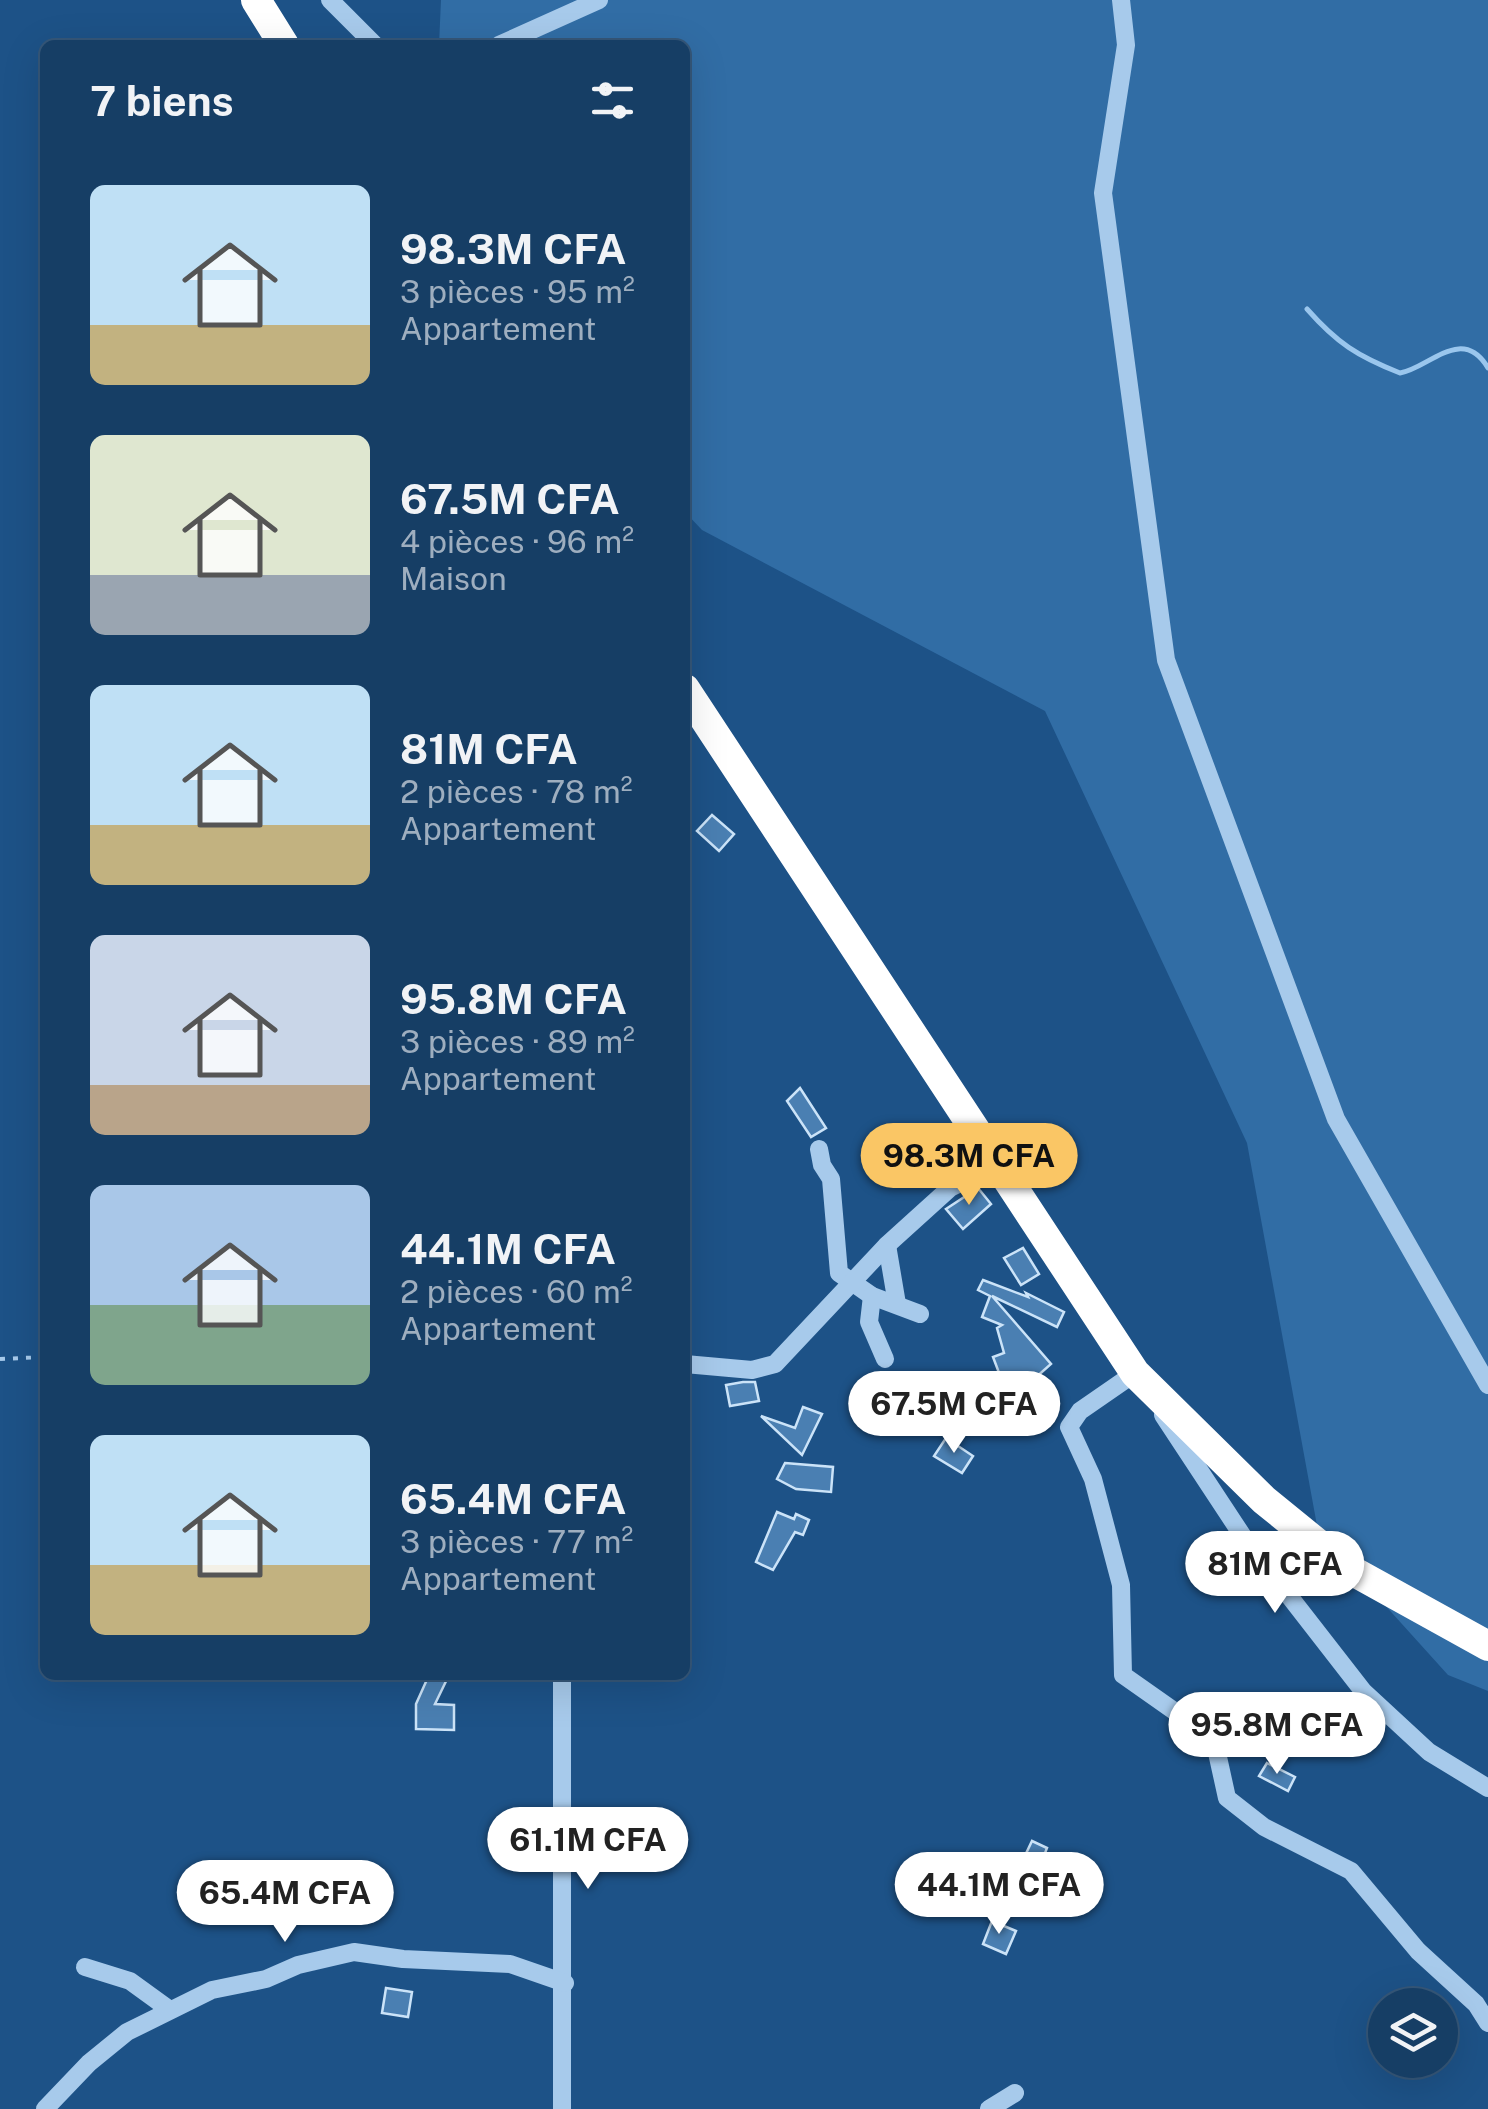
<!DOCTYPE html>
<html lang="fr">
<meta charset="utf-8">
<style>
:root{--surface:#163e65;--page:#1f456b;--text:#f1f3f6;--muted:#9eaebf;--line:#355779;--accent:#fac665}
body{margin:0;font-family:"Public Sans",sans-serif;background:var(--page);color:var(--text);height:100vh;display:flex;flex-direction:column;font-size:38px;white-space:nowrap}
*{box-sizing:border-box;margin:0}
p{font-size:32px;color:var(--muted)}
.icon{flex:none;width:55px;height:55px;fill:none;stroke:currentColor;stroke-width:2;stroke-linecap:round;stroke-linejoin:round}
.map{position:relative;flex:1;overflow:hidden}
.sheet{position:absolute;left:40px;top:40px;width:650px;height:1640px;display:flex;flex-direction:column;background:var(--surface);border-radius:15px;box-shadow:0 10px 40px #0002,0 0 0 2px var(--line)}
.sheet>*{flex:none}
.fabs{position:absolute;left:1368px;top:1988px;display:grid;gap:20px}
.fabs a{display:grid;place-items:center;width:90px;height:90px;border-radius:50%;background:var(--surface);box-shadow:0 10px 40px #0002,0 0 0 2px var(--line);font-size:50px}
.price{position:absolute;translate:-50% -85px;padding:0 22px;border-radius:35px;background:#fff;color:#222;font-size:32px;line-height:65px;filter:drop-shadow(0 2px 5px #0008)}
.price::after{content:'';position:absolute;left:50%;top:60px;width:30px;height:22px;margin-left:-15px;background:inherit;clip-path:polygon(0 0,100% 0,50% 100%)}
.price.on{background:var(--accent);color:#111}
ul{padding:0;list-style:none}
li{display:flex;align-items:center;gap:30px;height:250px;padding:0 50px}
li span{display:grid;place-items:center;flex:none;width:280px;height:200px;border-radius:15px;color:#555}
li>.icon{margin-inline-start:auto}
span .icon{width:120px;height:120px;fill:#fffc;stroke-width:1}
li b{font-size:42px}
h2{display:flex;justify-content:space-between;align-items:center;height:120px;padding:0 50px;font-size:42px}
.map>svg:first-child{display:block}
</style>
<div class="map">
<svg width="1488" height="2109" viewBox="0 0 1488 2109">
<rect width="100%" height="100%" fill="#1d5287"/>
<path fill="#316da5" d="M441,0h1047v1691l-40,-16 -130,-144 -71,-388 -202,-432 -343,-181 -17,-18v-467h-246z"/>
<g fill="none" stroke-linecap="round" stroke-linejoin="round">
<path stroke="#9ac6ed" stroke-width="5" d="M1307,309c30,34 50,47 93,64 28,-4 62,-49 88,-5"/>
</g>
<g fill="#4a7fb2" stroke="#cbe3f8" stroke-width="2.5">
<path d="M712,815l22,19 -15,17 -22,-20z"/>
<path d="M800,1088l26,40 -15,9 -24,-36z"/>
<path d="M978,1188l13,16 -28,25 -17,-20z"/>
<path d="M1023,1248l16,26 -18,11 -17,-27z"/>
<path d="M983,1280l45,17 -2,-4 38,19 -7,15 -65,-31 59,68 -17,15 -30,7 -11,-29 11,-4 -7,-25 5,-3 -20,-8 8,-21 -12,-6z"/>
<path d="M743,1382h12l4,19 -29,5 -4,-21z"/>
<path d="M803,1407l19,7 -20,41 -41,-39 34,12z"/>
<path d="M946,1438l27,18 -11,17 -28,-17z"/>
<path d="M785,1463l48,4 -2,25 -35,-3 -19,-10z"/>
<path d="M777,1512l17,7 2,-5 13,6 -6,15 -8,-3 -22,38 -17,-8z"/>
<path d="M429,1675h20l-14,29 19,1v25l-38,-1v-25z"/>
<path d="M1267,1763l28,14 -7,14 -29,-15z"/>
<path d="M1032,1841l15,7 -16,41 -23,-11 8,-17 5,3z"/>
<path d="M992,1921l24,10 -10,23 -23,-10z"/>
<path d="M386,1988l26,4 -4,25 -26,-4z"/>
</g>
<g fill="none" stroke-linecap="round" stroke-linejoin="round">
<path stroke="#a7caeb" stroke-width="4" stroke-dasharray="5 8" stroke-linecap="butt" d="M0,1359l45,-2"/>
<g stroke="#a7caeb" stroke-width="18">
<path d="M330,0l45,45"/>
<path d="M1121,0l5,45 -23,148 63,467 170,459 152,266"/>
<path d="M499,45l100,-45"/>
<path d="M819,1149l3,16 9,14 8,94 33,23 48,18"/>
<path d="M887,1245l10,59"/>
<path d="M872,1296l-3,26 16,37"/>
<path d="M685,1364l67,6 23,-6 112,-119 63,-57 48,-23"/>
<path d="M1138,1377l-3,-4 -55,38 -11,16 24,52 28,106 2,90 91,64 13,59 37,29 87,44 67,80 58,53 12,19"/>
<path d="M1163,1415l81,123 119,153 66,61 59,36"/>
<path d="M562,1675v434"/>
<path d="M85,1967l45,14 40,29"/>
<path d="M45,2109l44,-46 38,-31 85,-42 54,-11 32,-14 56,-13 49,7 107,5 55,19"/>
<path d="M989,2109l26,-16"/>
</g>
<g stroke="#fff" stroke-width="30">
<path d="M256,0l28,45"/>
<path d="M685,689l450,684 129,127 85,69 139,77"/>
</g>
</g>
</svg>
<div class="fabs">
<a><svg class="icon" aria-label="layers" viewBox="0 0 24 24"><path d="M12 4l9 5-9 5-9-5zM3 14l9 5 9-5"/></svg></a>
</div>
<b class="price on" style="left:969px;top:1208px">98.3M CFA</b>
<b class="price" style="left:954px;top:1456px">67.5M CFA</b>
<b class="price" style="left:1275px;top:1616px">81M CFA</b>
<b class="price" style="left:1277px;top:1777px">95.8M CFA</b>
<b class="price" style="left:588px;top:1892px">61.1M CFA</b>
<b class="price" style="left:999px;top:1937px">44.1M CFA</b>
<b class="price" style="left:285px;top:1945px">65.4M CFA</b>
<section class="sheet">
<h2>7 biens<svg class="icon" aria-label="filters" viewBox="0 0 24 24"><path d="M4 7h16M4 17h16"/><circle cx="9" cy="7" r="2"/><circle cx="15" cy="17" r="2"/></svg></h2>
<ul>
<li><span style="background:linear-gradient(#bfe0f5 70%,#c2b280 0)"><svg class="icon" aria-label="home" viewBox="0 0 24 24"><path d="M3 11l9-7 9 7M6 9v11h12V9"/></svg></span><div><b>98.3M CFA</b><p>3 pièces · 95 m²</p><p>Appartement</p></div></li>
<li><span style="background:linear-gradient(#dfe7d0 70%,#9aa5b1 0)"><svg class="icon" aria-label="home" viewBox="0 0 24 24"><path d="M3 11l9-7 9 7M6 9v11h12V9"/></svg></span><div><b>67.5M CFA</b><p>4 pièces · 96 m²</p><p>Maison</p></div></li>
<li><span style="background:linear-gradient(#bfe0f5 70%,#c2b280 0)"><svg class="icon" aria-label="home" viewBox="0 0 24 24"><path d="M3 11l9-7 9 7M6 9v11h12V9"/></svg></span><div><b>81M CFA</b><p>2 pièces · 78 m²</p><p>Appartement</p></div></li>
<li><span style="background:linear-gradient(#c9d6e8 75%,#b9a48a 0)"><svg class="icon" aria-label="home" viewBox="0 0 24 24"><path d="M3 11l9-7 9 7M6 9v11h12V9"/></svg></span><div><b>95.8M CFA</b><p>3 pièces · 89 m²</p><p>Appartement</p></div></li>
<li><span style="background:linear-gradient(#a9c7e8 60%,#7fa58c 0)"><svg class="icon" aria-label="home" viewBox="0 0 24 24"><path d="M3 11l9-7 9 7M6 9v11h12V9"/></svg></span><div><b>44.1M CFA</b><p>2 pièces · 60 m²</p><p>Appartement</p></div></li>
<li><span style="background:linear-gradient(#bfe0f5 65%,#c2b280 0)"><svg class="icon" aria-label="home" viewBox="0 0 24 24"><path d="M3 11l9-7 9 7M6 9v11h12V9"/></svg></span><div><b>65.4M CFA</b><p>3 pièces · 77 m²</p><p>Appartement</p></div></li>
</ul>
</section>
</div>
